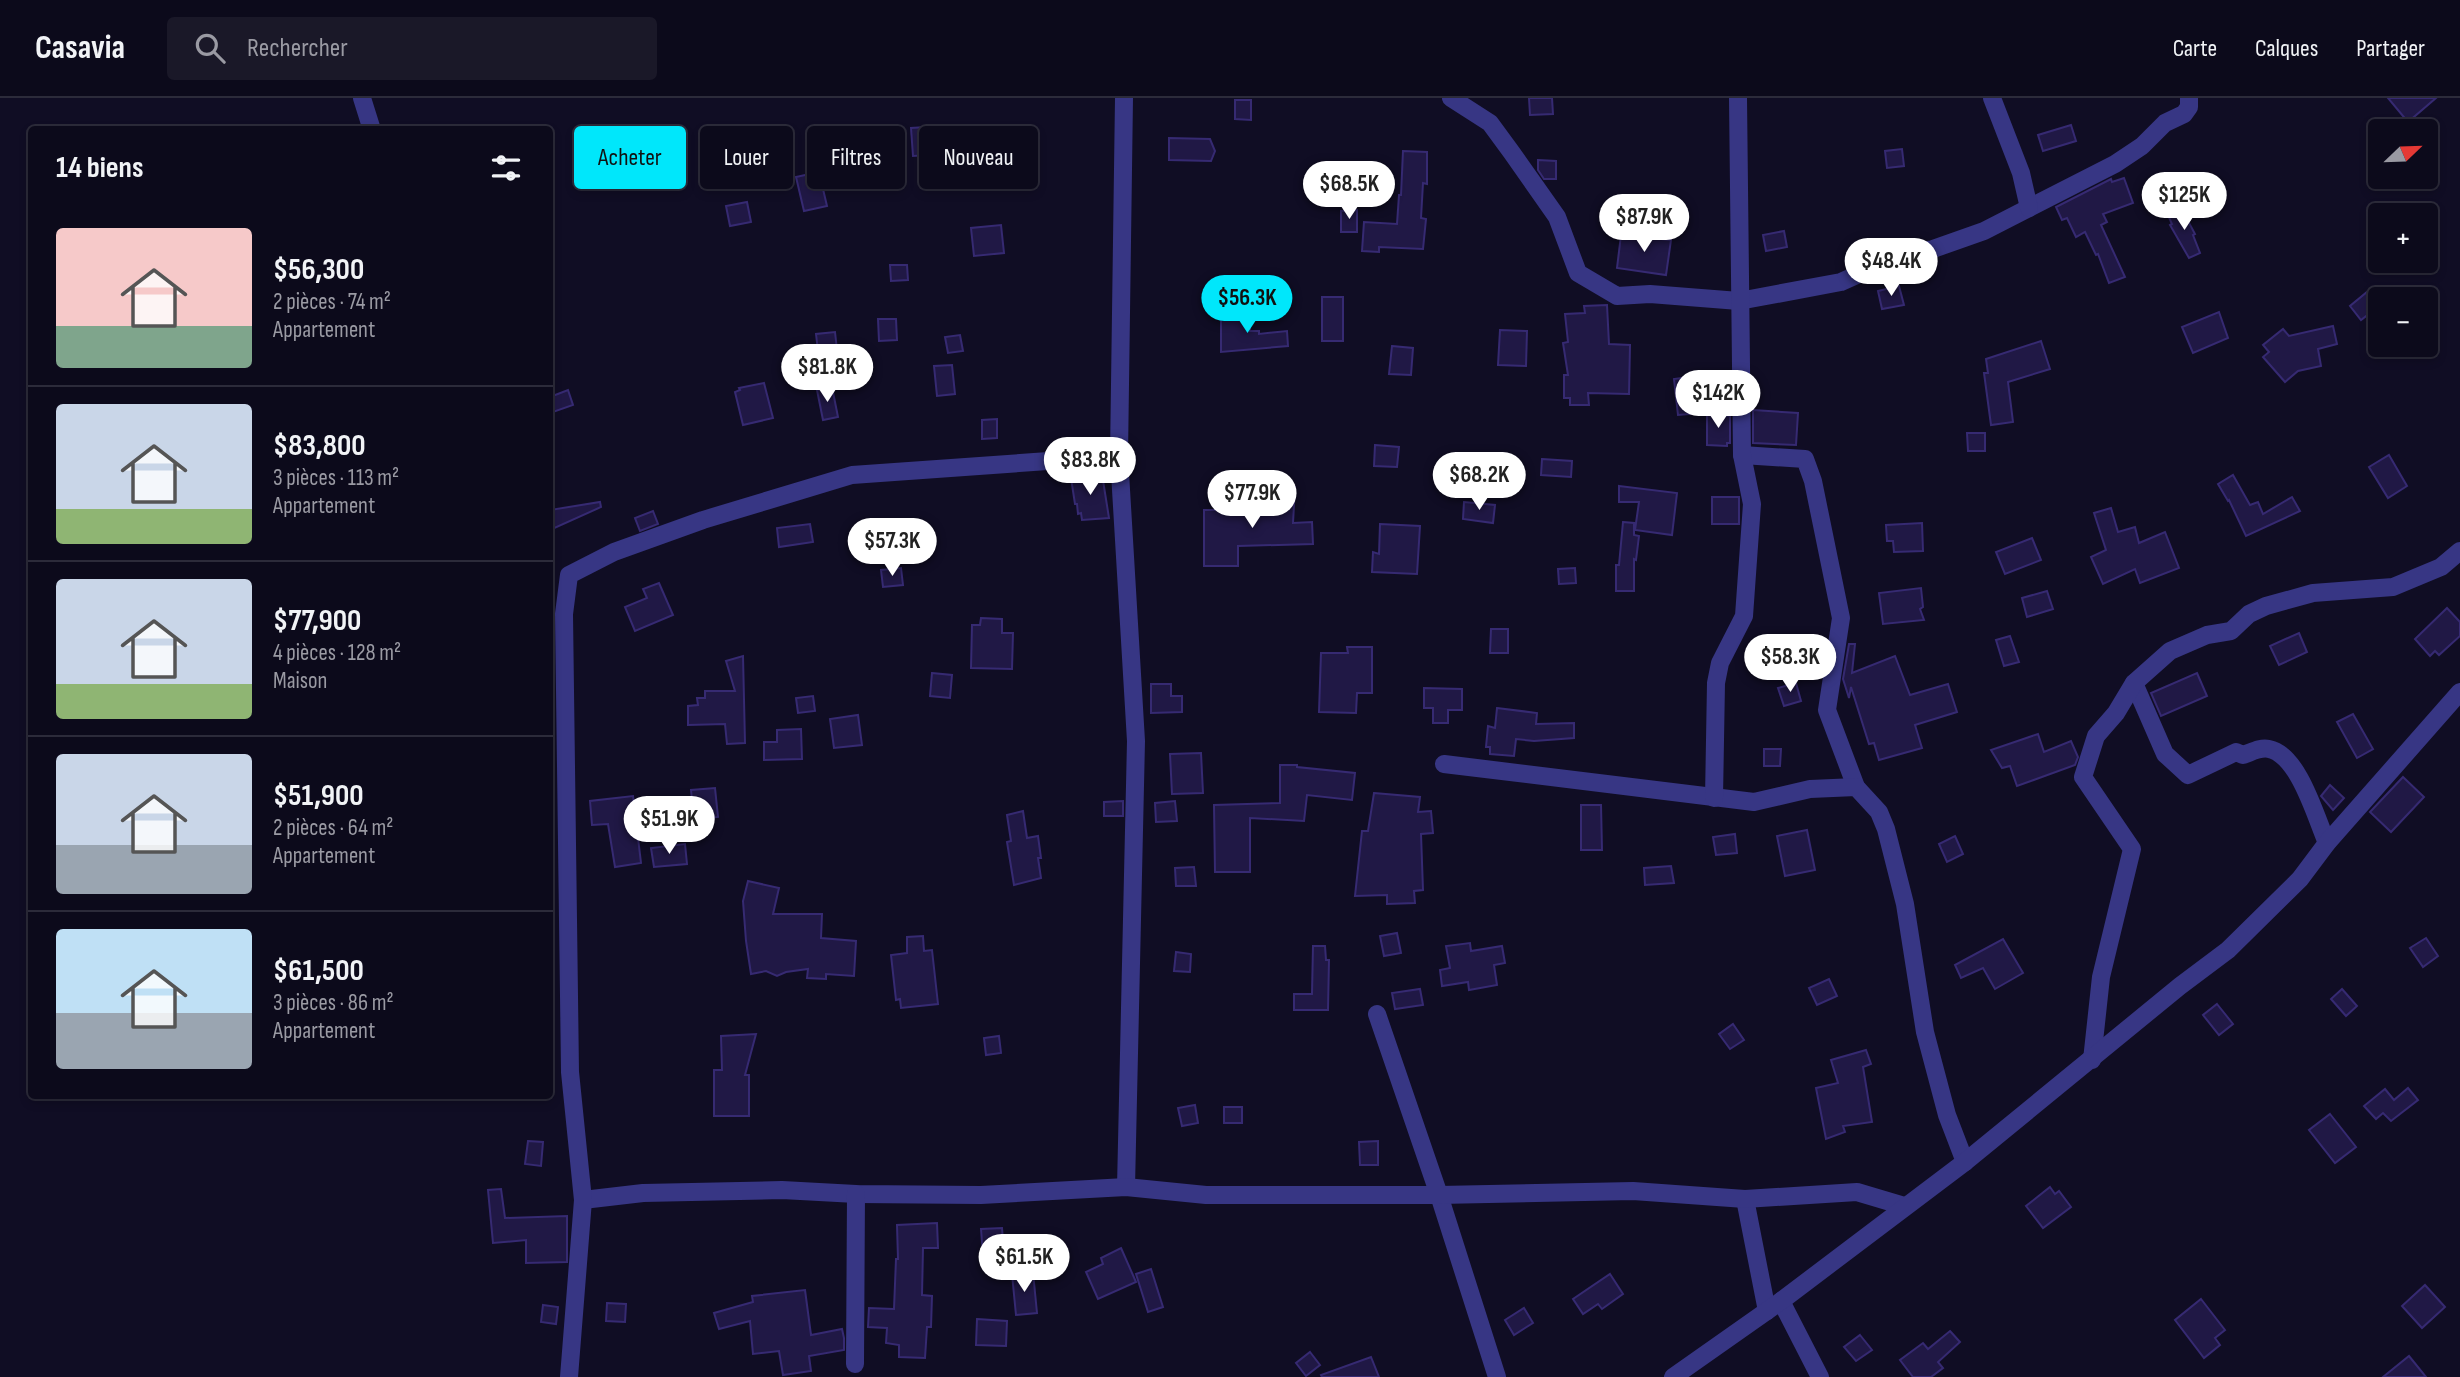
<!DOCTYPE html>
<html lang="fr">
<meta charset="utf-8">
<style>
:root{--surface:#0c0a1b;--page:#1a1828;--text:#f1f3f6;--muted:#9a9aa3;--line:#2c2b3a;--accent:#00e7fb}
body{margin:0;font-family:"Sofia Sans Condensed",sans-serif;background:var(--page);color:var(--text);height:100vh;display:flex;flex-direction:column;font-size:26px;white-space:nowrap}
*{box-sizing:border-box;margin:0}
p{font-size:23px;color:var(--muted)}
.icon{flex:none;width:38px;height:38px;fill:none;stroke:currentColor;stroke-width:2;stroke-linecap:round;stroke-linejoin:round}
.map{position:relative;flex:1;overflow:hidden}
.panel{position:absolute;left:28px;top:28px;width:525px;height:973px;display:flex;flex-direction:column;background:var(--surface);border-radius:7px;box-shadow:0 4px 10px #0003,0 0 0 2px var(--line)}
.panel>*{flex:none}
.banner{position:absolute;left:574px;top:28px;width:665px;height:63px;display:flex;gap:14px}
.needle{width:46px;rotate:67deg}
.tools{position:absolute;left:2368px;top:21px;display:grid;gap:14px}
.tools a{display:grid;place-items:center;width:70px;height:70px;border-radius:7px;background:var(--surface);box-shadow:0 4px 10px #0003,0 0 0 2px var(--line);font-size:35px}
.price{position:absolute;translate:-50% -60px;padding:0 16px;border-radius:24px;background:#fff;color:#222;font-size:23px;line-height:46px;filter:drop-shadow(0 2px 4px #0008)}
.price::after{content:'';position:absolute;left:50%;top:42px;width:21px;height:16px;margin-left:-10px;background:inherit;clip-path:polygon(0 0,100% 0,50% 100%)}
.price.on{background:var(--accent);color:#111}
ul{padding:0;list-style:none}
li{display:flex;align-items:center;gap:21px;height:175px;padding:0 28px}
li+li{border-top:2px solid var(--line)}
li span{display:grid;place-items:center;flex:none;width:196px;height:140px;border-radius:7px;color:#555}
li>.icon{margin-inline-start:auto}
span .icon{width:84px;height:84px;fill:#fffc;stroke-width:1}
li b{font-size:30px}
h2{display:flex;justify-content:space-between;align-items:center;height:84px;padding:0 28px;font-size:30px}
.pill{padding:0 24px;border-radius:7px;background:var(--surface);box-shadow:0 4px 10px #0003,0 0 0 2px var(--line);font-size:24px;line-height:63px}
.pill.on{background:var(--accent);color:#111}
header{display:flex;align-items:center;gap:42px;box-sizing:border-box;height:98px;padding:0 35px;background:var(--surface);border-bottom:2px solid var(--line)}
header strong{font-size:33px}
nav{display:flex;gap:38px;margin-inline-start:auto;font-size:24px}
.search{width:490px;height:63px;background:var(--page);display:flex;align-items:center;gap:18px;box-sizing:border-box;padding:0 24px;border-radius:7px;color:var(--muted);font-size:26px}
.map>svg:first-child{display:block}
</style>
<header>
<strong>Casavia</strong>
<div class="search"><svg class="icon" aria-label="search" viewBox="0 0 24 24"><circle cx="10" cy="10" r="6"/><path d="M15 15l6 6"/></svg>Rechercher</div>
<nav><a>Carte</a><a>Calques</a><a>Partager</a></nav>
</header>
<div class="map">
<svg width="2460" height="1279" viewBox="0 0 2460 1279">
<rect width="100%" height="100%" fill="#100d24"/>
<g fill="#201845" stroke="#362a72" stroke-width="2">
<path d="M1529,0h23l1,16 -23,1z"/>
<path d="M2388,0h48l-28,24z"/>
<path d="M1235,2h16v20l-16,-1z"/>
<path d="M2071,27l5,16 -33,10 -5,-16z"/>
<path d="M943,28l2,28 -32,2 -2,-28z"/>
<path d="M1169,40l41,1 5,12 -4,10 -42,-1z"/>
<path d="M1902,51l2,17 -17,2 -2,-17z"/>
<path d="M1403,53l24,1v32l-4,-1 -2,35 5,1 -3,30 -44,-2v5l-17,-1 2,-29 33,2 2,-29h2z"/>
<path d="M1538,62l18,1v18h-12l-6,-9z"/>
<path d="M819,74l8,34 -23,5 -8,-34z"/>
<path d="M2124,80l9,25 -30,11 4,8 -6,3 24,52 -16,6 -11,-29 -2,1 -11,-23 -9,5 -9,-19 -5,2 -6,-13 55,-28 1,3z"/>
<path d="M747,104l4,20 -21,4 -4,-20z"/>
<path d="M2180,108l15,28 -2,1 7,18 -11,5 -19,-33 2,-1 -5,-11z"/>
<path d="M1357,112v22h-16v-21z"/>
<path d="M1001,127l3,28 -30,3 -3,-28z"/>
<path d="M1784,133l3,16 -21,4 -3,-16z"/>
<path d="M1621,137l50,5 -5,35 -49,-7z"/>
<path d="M890,167h17l1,15 -17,1z"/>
<path d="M1899,188l5,19 -22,4 -4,-18z"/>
<path d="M2367,194l12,14 -18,14 -11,-14z"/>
<rect x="1322" y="199" width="21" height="44"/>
<path d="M1607,207l2,39 21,1 -1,49 -41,-1 1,12h-19v-7h-6v-23h4l-5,-32 5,-1 -3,-28 20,-1 -1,-7z"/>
<path d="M2219,214l9,26 -35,15 -11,-26z"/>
<path d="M1221,215h29v18h9v3l28,-3 1,15 -67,6z"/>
<path d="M878,221h18l1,21 -18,1z"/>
<path d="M2333,228l4,18 -19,5 3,17 -23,5 -13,11 -22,-25 6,-5 -6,-7 20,-16 6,7z"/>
<path d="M1500,232l27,1 -1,35 -28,-1z"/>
<path d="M835,234l2,18 -19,1 -2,-17z"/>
<path d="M960,237l3,16 -15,2 -3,-16z"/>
<path d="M2041,243l9,28 -42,13 5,40 -22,3 -7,-52h4l-2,-14z"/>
<path d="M1392,248l21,2 -2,27 -22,-1z"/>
<path d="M952,267l3,29 -18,2 -3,-30z"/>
<path d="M1689,279l2,21 8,-1 2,16 -23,2 -4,-36z"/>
<path d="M764,285l9,35 -30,7 -8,-33 5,-2 -1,-2z"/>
<path d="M832,289l6,30 -15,3 -6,-30z"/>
<path d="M568,292l5,15 -20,7 -3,-15z"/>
<path d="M1753,312l45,3 -2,32 -43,-2z"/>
<path d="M1707,317l23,1v27h-3v3l-20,-1z"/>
<path d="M997,321v19l-15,1v-19z"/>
<path d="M1967,335h18v18h-17z"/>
<path d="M1375,347l24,2 -2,20 -23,-1z"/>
<path d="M2389,357l18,31 -19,12 -19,-31z"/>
<path d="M1542,361l30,2 -1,16 -30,-2z"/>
<path d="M1102,376l7,44 -27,2 -1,-7 -3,1 -1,-10h-2l-4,-26z"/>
<path d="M2233,377l17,30 8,-3 5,12 29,-17 8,14 -54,25 -17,-36 -1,1 -10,-17z"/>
<path d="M1279,388l16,1 -2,36 19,-1 1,22 -75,2v20h-34v-56h74z"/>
<path d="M1619,388l58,7 -5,42 -37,-5 4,-28h-20z"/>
<rect x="1712" y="399" width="27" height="27"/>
<path d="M600,404l1,5 -51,23v-20z"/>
<path d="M1464,404l31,3 -2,18 -30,-4z"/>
<path d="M2111,410l7,24 17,-5 4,16 26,-11 14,36 -39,15 -5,-14 -32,15 -12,-27 15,-7 -12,-37z"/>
<path d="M653,413l5,13 -18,7 -5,-13z"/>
<path d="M1623,424l11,1v12l5,1 -3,24 -2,-1v32h-18v-26h3z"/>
<path d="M1922,425l1,28 -29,1 -1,-11h-6l-1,-16z"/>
<path d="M810,426l3,18 -34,5 -2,-19z"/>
<path d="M1380,426l40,2 -3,48 -45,-2 1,-20 6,2z"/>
<path d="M2032,440l9,22 -36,14 -9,-22z"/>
<path d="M901,470l2,17 -20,2 -2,-17z"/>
<path d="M1575,470l1,15 -17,1 -1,-15z"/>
<path d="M659,485l14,32 -38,16 -10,-24 22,-9 -4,-9z"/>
<path d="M1921,490l2,19 -3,2 4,11 -41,4 -4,-31z"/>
<path d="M2047,493l6,18 -26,8 -5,-19z"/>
<path d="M2447,510l13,14v14l-21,19 -4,-4 -5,5 -15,-17z"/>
<path d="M981,520l21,1v14h11l-1,36 -41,-1 1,-43h8z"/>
<path d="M1491,531h17v24h-18z"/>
<path d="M2299,535l8,19 -28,13 -9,-19z"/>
<path d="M2010,538l9,26 -15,4 -8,-26z"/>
<path d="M1822,543l4,1 -4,28 -33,4 -3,-29z"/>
<path d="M1849,546h6l-3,29 43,-17 15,39 38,-11 9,28 -42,13 7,23 -43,12 -5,-17 -5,1 -18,-57 -2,11 -6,-19z"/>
<path d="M1347,549h25v46h-15l-1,20 -37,-1 2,-59h27z"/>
<path d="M743,558l2,87 -18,1 -2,-20 -37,1v-19l10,-1 -1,-7h8v-7h30l-9,-30z"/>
<path d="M932,575l20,2 -2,23 -20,-2z"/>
<path d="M2197,575l10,23 -46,20 -10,-23z"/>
<path d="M1796,585l5,18 -17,5 -6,-18z"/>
<path d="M1151,586h20v12h11v16l-31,1z"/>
<path d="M1424,590l38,1v21h-14v13h-15v-15h-9z"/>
<path d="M813,598l2,15 -17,2 -2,-15z"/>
<path d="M1497,610l40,5 -1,11 38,-1v15l-40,3 -18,-2 -2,17 -24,-2v-7h-4l2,-21 7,2z"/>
<path d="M2353,616l20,35 -16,9 -20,-36z"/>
<path d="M858,617l4,30 -28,3 -4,-29z"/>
<path d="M801,631l1,30 -38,1v-18h13v-12z"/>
<path d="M2038,636l6,18 27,-11 7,16 -3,8 -58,21 -7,-20 -8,2 -11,-18z"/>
<path d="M1764,651h17l-1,17h-16z"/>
<path d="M1201,655l2,40 -31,1 -2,-40z"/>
<path d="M1280,667h17v2l58,6 -3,27 -45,-5 -3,26 -54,-3v54h-35l-1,-67 66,-2z"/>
<path d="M2403,679l21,20 -33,35 -21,-20z"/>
<path d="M2330,687l14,13 -11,12 -12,-14z"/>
<path d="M715,690l3,29 -24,3 -3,-30z"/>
<path d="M1374,695l46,4 -2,15 13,-1 2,22 -12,1 2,56 -9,1 1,12 -28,1v-9l-32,1 7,-65h6z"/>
<path d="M633,698l8,67 -26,4 -7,-43 -16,1 -2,-24z"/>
<path d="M1123,703v15h-19v-14z"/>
<path d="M1175,703l2,20 -21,1 -1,-19z"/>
<path d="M1581,707h20l1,45h-21z"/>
<path d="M1023,713l4,27 11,-2 3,22h-3l3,20 -27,7 -7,-43 4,-1 -4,-26z"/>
<path d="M1807,732l8,40 -30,6 -8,-40z"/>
<path d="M1735,736l2,19 -21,2 -3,-18z"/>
<path d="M1955,738l8,18 -16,8 -8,-18z"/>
<path d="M685,746l2,20 -33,3 -3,-19z"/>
<path d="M1671,768l3,17 -29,2 -1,-17z"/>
<path d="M1194,769l2,19h-20l-1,-18z"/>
<path d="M748,783l31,7 -6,26h49l-1,24 35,3 -2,35 -28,-2v5l-19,-1 1,-9 -22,3 -9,4 -11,-5 -15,3 -5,-33 -3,-40z"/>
<path d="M1397,835l4,20 -17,3 -4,-20z"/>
<path d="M923,838l1,15 8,-1 6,54 -37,4 -1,-9 -4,1 -5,-45 16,-2v-16z"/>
<path d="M2426,840l12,18 -15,11 -13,-19z"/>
<path d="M2003,841l20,34 -28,16 -12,-21 -22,10 -6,-13z"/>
<path d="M1470,845l1,8 31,-5 3,17 -11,2 3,20 -28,5 -1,-8 -26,4 -2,-16 10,-2 -4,-22z"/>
<path d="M1313,848h12l1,14h3l-1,50h-34v-16h18z"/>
<path d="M1176,854l15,2 -1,18 -16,-1z"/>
<path d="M1829,881l8,17 -20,9 -8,-17z"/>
<path d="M1420,891l3,16 -28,4 -3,-16z"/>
<path d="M2342,891l15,17 -11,10 -15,-17z"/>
<path d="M2217,906l16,20 -14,11 -16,-20z"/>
<path d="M1733,926l11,16 -14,9 -11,-15z"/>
<path d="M756,936l-11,41h4v41h-35v-46h8l-1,-34z"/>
<path d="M999,938l2,17 -15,2 -2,-17z"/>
<path d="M1866,952l5,14 -8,3 9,55 -29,4 2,6 -19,7 -10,-51 22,-5 -7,-23z"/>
<path d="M2408,990l10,12 -27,21 -8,-8 -7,6 -12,-13 21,-17 9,11z"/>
<path d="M1195,1007l3,18 -16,3 -4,-18z"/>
<rect x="1224" y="1009" width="18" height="16"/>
<path d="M2330,1016l26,33 -21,16 -26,-33z"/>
<path d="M528,1043l15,1 -2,24 -16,-2z"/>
<path d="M1378,1043v24h-18l-1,-23z"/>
<path d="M2050,1089l5,7 4,-3 12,16 -28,21 -17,-22z"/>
<path d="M501,1091l4,29 62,-2v46l-41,1v-23l-33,3 -5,-53z"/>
<path d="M937,1125l1,25h-15l-1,47 10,1 -1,31h-4l-2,31 -26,-1v-12l-13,-2 1,-15 -19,-1 1,-19 25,1 2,-50h2l-1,-34z"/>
<path d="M1002,1130l3,38 -21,2 -3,-39z"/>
<path d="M1121,1150l15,34 -38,17 -12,-27 17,-8 -2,-6z"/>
<path d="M1151,1171l12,38 -15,5 -12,-38z"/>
<path d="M1033,1174l4,41 -21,2 -4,-41z"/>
<path d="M1610,1176l13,20 -21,15 -4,-5 -15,10 -10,-15z"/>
<path d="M2425,1187l20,22 -23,21 -20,-22z"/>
<path d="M805,1192l6,45 31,-6 2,9v12l-35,6 2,15 -28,4 -4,-24 -26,3 -3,-33 -31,8 -5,-16 39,-11 -1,-6z"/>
<path d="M2201,1201l24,31 -10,8 5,7 -16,13 -29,-38z"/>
<path d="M607,1205l19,1 -1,18 -19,-1z"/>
<path d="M543,1207l15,2 -2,17 -15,-2z"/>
<path d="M1524,1210l9,15 -19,12 -9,-15z"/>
<path d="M977,1221l30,2 -1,25 -30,-1z"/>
<path d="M1950,1233l10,11 -22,20 5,6 -12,9h-18l-13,-17 23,-17 5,6z"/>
<path d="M1860,1237l12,15 -16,11 -12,-14z"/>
<path d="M1310,1254l10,13 -14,11 -10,-13z"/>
<path d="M2409,1258l17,21h-43z"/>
<path d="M1371,1259l8,20h-57l-1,-2z"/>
</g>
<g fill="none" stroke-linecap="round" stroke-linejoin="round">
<g stroke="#373684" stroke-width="18">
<path d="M362,0l10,32"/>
<path d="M1124,0l-5,358 17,285 -10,446"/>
<path d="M1451,0l39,25 22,30 45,64 21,56 39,23 33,-2 89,7 102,-19 60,-27 32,-6 51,-18 131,-67 27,-18 23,-23 19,-9 5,-7v-9"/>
<path d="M1992,0l29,75 8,35"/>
<path d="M1742,357l63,4 8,22 28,137 -14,92 29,77"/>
<path d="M2134,585l31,71 23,21 48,-23 7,3c9,-3 17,-8 26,-6 30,6 47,69 58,94"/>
<path d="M1444,666l310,38 56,-13 46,-2 23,25 7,17 19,75 20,128 22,83 18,47"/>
<path d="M1714,700l2,-115 4,-20 24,-47 8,-112 -10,-49 -4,-357"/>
<path d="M1377,916l62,181 58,182"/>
<path d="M2092,962l9,-83 31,-128 -49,-72 13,-41 20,-23 18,-30 36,-32 37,-16 24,-4 18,-17 17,-8 47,-13 80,-6 48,-20 19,-16"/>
<path d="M1745,1101l22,112"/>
<path d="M583,1102l60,-7 139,-3 74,4 125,1 145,-8 80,8h233l194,-4 112,8 112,-7 47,14"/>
<path d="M1781,1203l39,76"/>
<path d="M855,1266l1,-170"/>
<path d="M569,1279l14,-177 -13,-128 -6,-458 5,-39 45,-23 89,-32 149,-45 267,-19"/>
<path d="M1673,1279l108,-76 184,-139 215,-176 48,-36 72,-71 27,-36 133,-151"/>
</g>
</g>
</svg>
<div class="tools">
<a><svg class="needle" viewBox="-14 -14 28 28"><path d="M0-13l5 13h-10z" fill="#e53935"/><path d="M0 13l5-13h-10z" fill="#9a9aa3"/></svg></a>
<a>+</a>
<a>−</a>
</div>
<b class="price" style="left:1349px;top:123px">$68.5K</b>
<b class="price" style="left:2184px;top:134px">$125K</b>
<b class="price" style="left:1644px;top:156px">$87.9K</b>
<b class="price" style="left:1891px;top:200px">$48.4K</b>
<b class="price on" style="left:1247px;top:237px">$56.3K</b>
<b class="price" style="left:827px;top:306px">$81.8K</b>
<b class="price" style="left:1718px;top:332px">$142K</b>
<b class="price" style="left:1090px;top:399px">$83.8K</b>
<b class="price" style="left:1479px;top:414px">$68.2K</b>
<b class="price" style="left:1252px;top:432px">$77.9K</b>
<b class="price" style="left:892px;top:480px">$57.3K</b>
<b class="price" style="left:1790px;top:596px">$58.3K</b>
<b class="price" style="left:669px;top:758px">$51.9K</b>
<b class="price" style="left:1024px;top:1196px">$61.5K</b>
<div class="banner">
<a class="pill on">Acheter</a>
<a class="pill">Louer</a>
<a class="pill">Filtres</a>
<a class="pill">Nouveau</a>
</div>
<section class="panel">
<h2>14 biens<svg class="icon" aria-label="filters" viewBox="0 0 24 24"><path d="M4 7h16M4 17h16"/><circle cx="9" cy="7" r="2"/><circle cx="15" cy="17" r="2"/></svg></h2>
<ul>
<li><span style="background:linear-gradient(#f6c9c9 70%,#7fa58c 0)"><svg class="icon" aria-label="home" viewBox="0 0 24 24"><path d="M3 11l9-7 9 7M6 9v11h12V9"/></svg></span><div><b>$56,300</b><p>2 pièces · 74 m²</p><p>Appartement</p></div></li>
<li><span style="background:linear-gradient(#c9d6e8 75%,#8fb573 0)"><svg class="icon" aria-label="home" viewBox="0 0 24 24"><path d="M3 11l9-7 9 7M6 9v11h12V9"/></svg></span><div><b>$83,800</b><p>3 pièces · 113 m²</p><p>Appartement</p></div></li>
<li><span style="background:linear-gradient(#c9d6e8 75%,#8fb573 0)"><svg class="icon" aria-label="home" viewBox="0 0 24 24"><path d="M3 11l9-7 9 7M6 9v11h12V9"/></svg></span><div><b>$77,900</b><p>4 pièces · 128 m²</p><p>Maison</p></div></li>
<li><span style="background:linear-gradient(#c9d6e8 65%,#9aa5b1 0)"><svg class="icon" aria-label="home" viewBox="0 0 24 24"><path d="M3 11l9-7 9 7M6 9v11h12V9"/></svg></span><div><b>$51,900</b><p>2 pièces · 64 m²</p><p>Appartement</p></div></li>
<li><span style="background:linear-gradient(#bfe0f5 60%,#9aa5b1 0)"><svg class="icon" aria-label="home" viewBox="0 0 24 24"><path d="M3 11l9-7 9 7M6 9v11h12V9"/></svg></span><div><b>$61,500</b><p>3 pièces · 86 m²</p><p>Appartement</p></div></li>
</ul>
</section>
</div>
